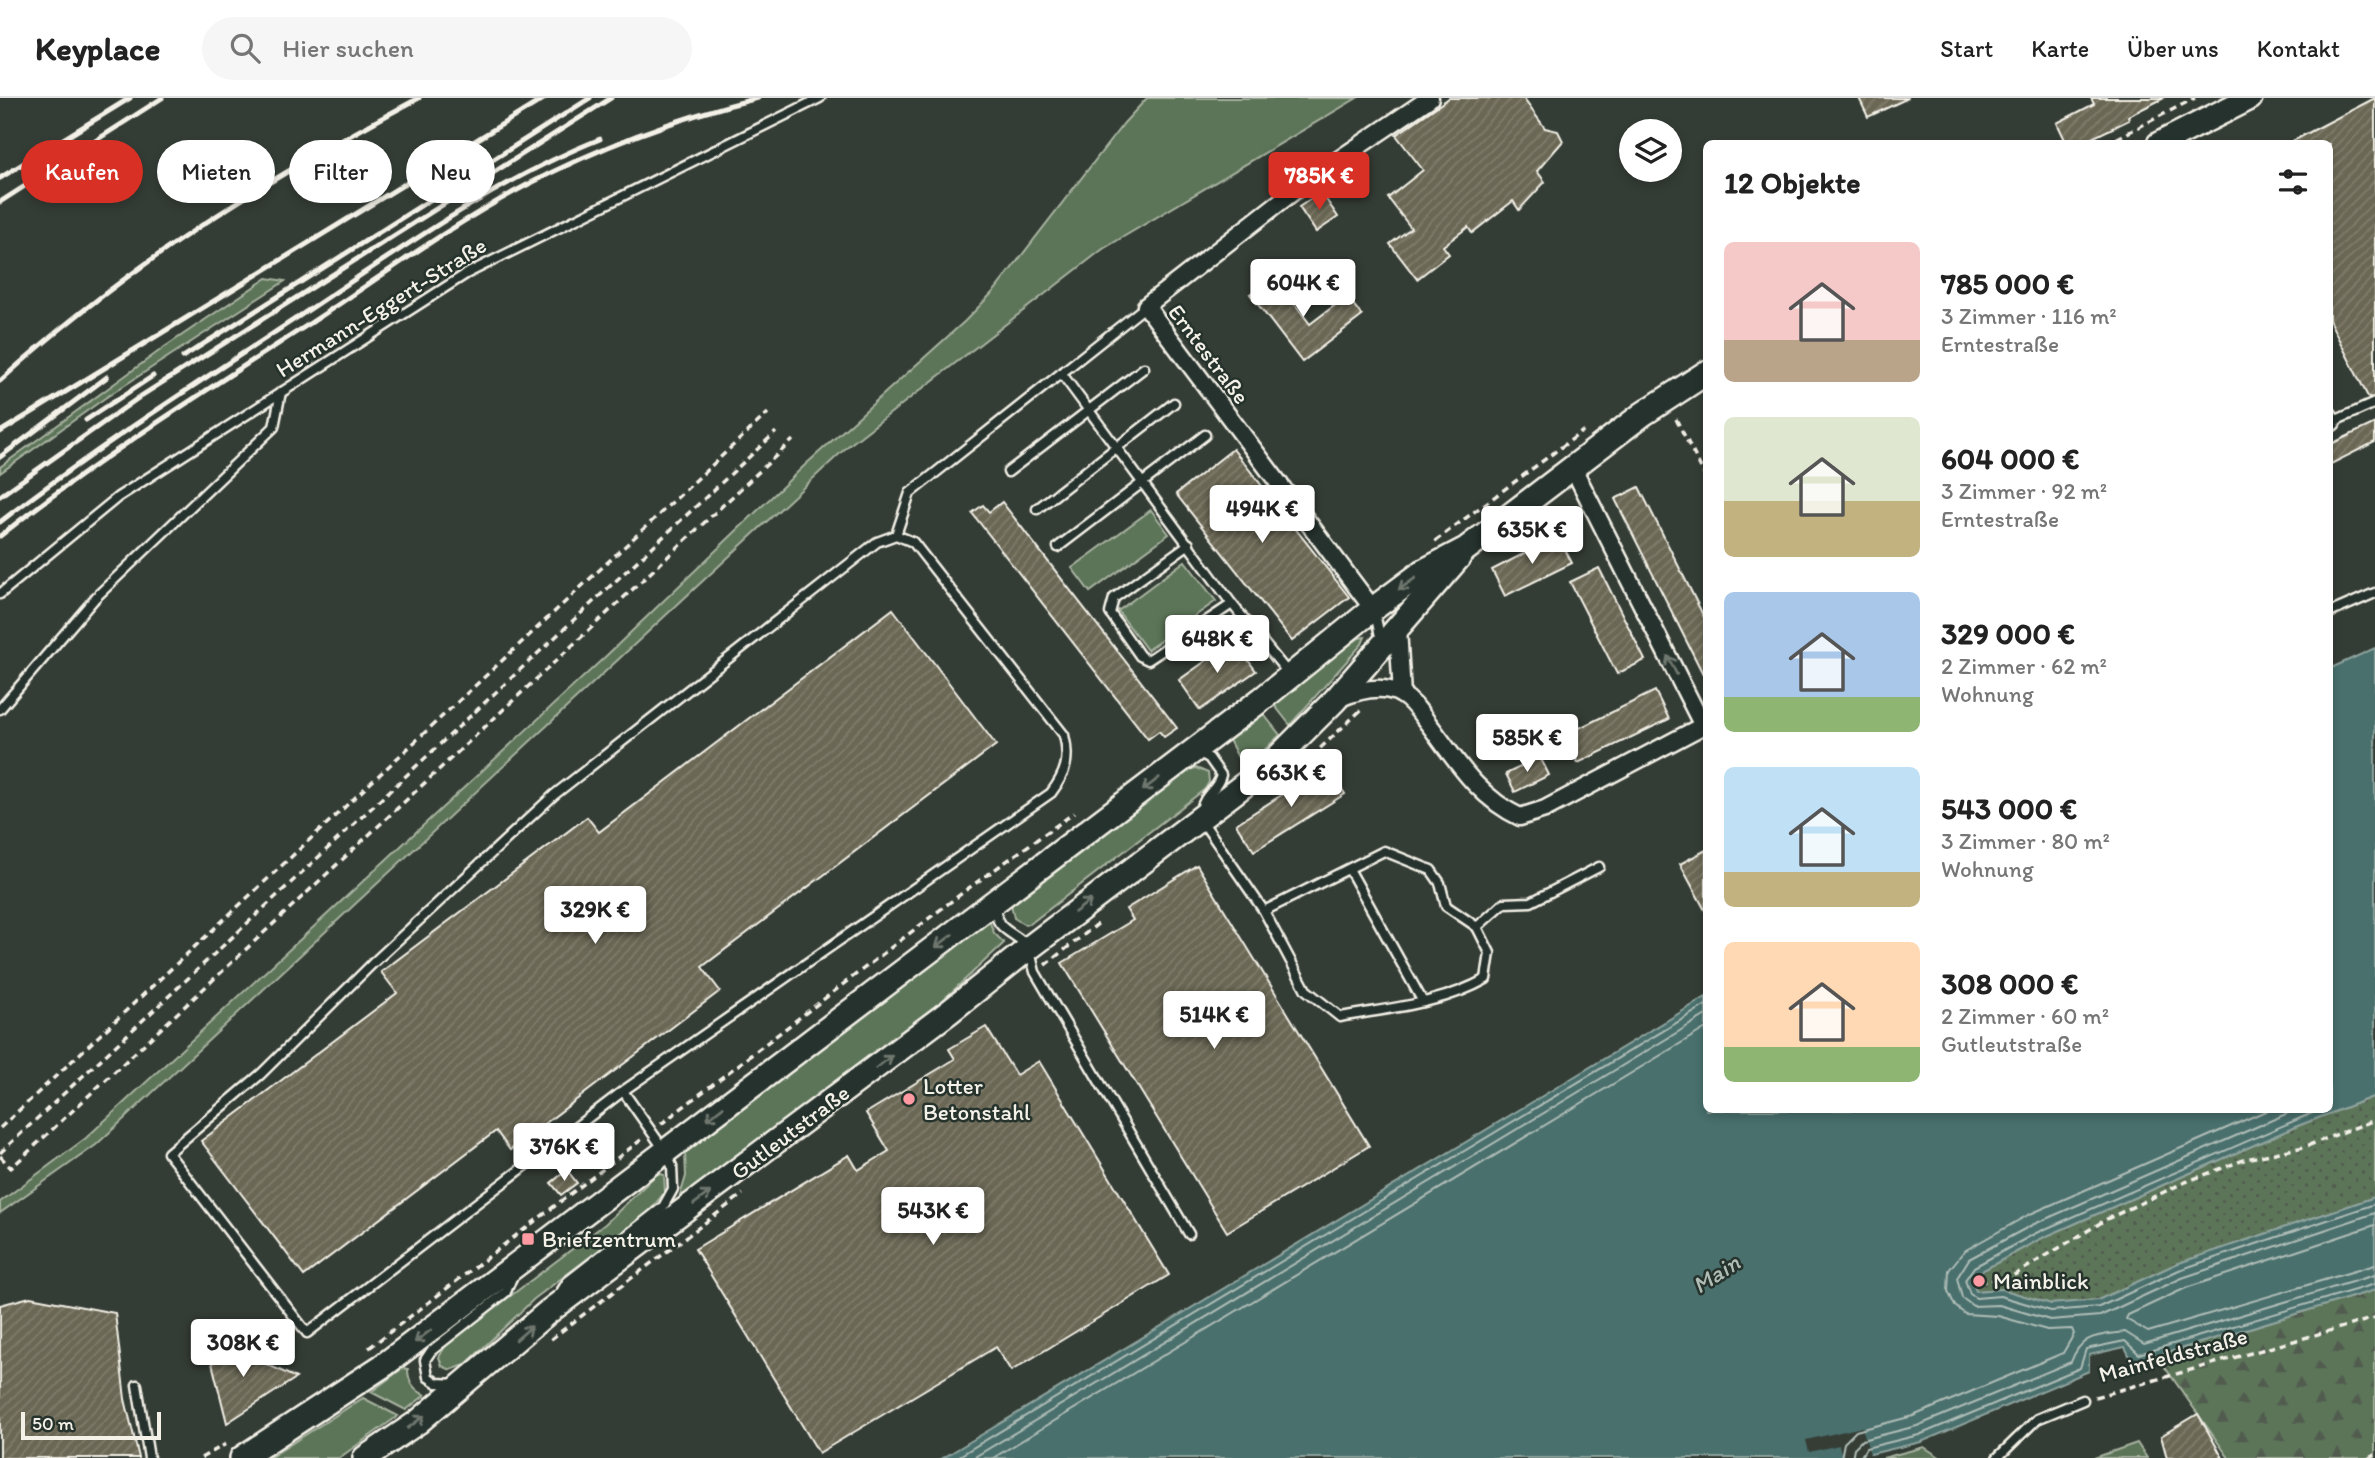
<!DOCTYPE html>
<html lang="de">
<meta charset="utf-8">
<style>
:root{--surface:#fff;--page:#f6f6f6;--text:#222;--muted:#767676;--line:#e0e0e0;--accent:#d93025}
body{margin:0;font-family:Itim,sans-serif;background:var(--page);color:var(--text);height:100vh;display:flex;flex-direction:column;font-size:26px;white-space:nowrap}
*{box-sizing:border-box;margin:0}
p{font-size:23px;color:var(--muted)}
.icon{flex:none;width:38px;height:38px;fill:none;stroke:currentColor;stroke-width:2;stroke-linecap:round;stroke-linejoin:round}
.map{position:relative;flex:1;overflow:hidden}
.drawer{position:absolute;left:1703px;top:42px;width:630px;height:973px;display:flex;flex-direction:column;background:var(--surface);border-radius:10px;box-shadow:0 4px 10px #0003}
.drawer>*{flex:none}
.hud{position:absolute;left:21px;top:42px;width:665px;height:63px;display:flex;gap:14px}
.controls{position:absolute;left:1619px;top:21px;display:grid;gap:14px}
.controls a{display:grid;place-items:center;width:63px;height:63px;border-radius:50%;background:var(--surface);box-shadow:0 4px 10px #0003;font-size:35px}
.scale{position:absolute;left:21px;bottom:18px;width:140px;box-sizing:border-box;padding-left:7px;border:4px solid #f4f1e8;border-top:0;font-size:19px;line-height:24px;white-space:nowrap;color:#f4f1e8;-webkit-text-stroke:5px #26332d;paint-order:stroke}
.price{position:absolute;translate:-50% -60px;padding:0 16px;border-radius:7px;background:#fff;color:#222;font-size:23px;line-height:46px;filter:drop-shadow(0 2px 4px #0008)}
.price::after{content:'';position:absolute;left:50%;top:42px;width:21px;height:16px;margin-left:-10px;background:inherit;clip-path:polygon(0 0,100% 0,50% 100%)}
.price.current{background:var(--accent);color:#fff}
ul{padding:0;list-style:none}
li{display:flex;align-items:center;gap:21px;height:175px;padding:0 21px}
li span{display:grid;place-items:center;flex:none;width:196px;height:140px;border-radius:10px;color:#555}
li>.icon{margin-inline-start:auto}
span .icon{width:84px;height:84px;fill:#fffc;stroke-width:1}
li b{font-size:30px}
h2{display:flex;justify-content:space-between;align-items:center;height:84px;padding:0 21px;font-size:30px}
.pill{padding:0 24px;border-radius:32px;background:var(--surface);box-shadow:0 4px 10px #0003;font-size:24px;line-height:63px}
.pill.current{background:var(--accent);color:#fff}
header{display:flex;align-items:center;gap:42px;box-sizing:border-box;height:98px;padding:0 35px;background:var(--surface);border-bottom:2px solid var(--line)}
header strong{font-size:33px}
nav{display:flex;gap:38px;margin-inline-start:auto;font-size:24px}
.search{width:490px;height:63px;background:var(--page);display:flex;align-items:center;gap:18px;box-sizing:border-box;padding:0 24px;border-radius:38px;color:var(--muted);font-size:26px}
.map>svg:first-child{display:block}
</style>
<header>
<strong>Keyplace</strong>
<div class="search"><svg class="icon" aria-label="search" viewBox="0 0 24 24"><circle cx="10" cy="10" r="6"/><path d="M15 15l6 6"/></svg>Hier suchen</div>
<nav><a>Start</a><a>Karte</a><a>Über uns</a><a>Kontakt</a></nav>
</header>
<div class="map">
<svg width="2375" height="1360" viewBox="0 0 2375 1360">
<defs>
<pattern id="forest-firs" width="22" height="20" patternUnits="userSpaceOnUse" patternTransform="scale(1.75)"><rect width="22" height="20" fill="#5b7459"/><path d="M5 1l3.5 6h-7zM16 11l3.5 6h-7z" fill="#515c4f"/></pattern>
<pattern id="park-dots" width="8" height="8" patternUnits="userSpaceOnUse" patternTransform="scale(1.75)"><rect width="8" height="8" fill="#5b7459"/><path d="M2 2h.1M6 6h.1" fill="none" stroke="#515c4f" stroke-width="1.8" stroke-linecap="round"/></pattern>
<pattern id="building-hatch" width="6" height="6" patternUnits="userSpaceOnUse" patternTransform="scale(1.75)"><rect width="6" height="6" fill="#6b6754"/><path d="M-1 1l2-2M0 6l6-6M5 7l2-2" fill="none" stroke="#817d6d"/></pattern>
</defs>
<rect width="100%" height="100%" fill="#343d35"/>
<filter id="ink" filterUnits="userSpaceOnUse"><feTurbulence type="fractalNoise" baseFrequency=".0143" numOctaves="2"/><feDisplacementMap in="SourceGraphic" scale="14" xChannelSelector="R" yChannelSelector="G"/><feConvolveMatrix kernelMatrix="1 2 1 2 8 2 1 2 1" color-interpolation-filters="sRGB"/></filter>
<g filter="url(#ink)">
<g fill="#5b7459" stroke="#a8b2a0" stroke-width="2">
<path d="M1147,0h210l-254,151 -255,197 -752,699 -96,68v-11l86,-64 520,-482 199,-191 160,-144 30,-31 129,-167z"/>
<path d="M267,180l18,3 -180,117 -105,75v-6l166,-121z"/>
<path d="M1151,412l18,24 -79,58 -18,-24z"/>
<path d="M1185,463l31,40 -69,49 -29,-39z"/>
<path d="M1365,539l-3,7 -72,81 -18,-23 87,-64z"/>
<path d="M1262,614l18,23 -36,34 -16,-31z"/>
<path d="M1196,670l12,5 1,9 -4,7 -174,134 -6,2 -11,-7 -3,-14 5,-7 165,-125z"/>
<path d="M989,822l5,13 10,10 -62,58 -263,198 7,-23 -1,-23z"/>
<path d="M658,1075l6,2 1,17 -18,22 -113,85 -69,66 -14,5 -9,-4 -3,-9 7,-12 159,-121z"/>
<path d="M403,1270l5,1c0,13 6,21 17,26l-19,15 -35,-18z"/>
<path d="M363,1300l35,18 -59,42h-70z"/>
<path d="M2137,1345l10,15h-53z"/>
<path d="M1924,1349l17,11h-58z"/>
</g>
<path fill="url(#forest-firs)" stroke="#a8b2a0" stroke-width="2" d="M2375,1192v168h-146l-72,-102z"/>
<path fill="url(#park-dots)" stroke="#a8b2a0" stroke-width="2" d="M2375,998v101l-199,67 -78,36 -47,4 -50,-15 -25,2 -4,-10 6,-8 62,-34 255,-112z"/>
<path fill="#4a6f6d" stroke="#8ea39e" stroke-width="2" d="M2375,550v448l-80,31 -255,112 -62,34 -6,8 4,10 25,-2 50,15 47,-4 78,-36 199,-67v93l-242,73 -8,-16 -36,8v16l-168,71 -67,16h-911l763,-461v113h623v-441z"/>
<path fill="#343d35" d="M1862,1329l9,31h-29l-3,-13 -30,7 -3,-12z"/>
<g fill="none" stroke-linecap="round" stroke-linejoin="round">
<g stroke="#b0bdb7" stroke-width="2">
<path d="M2295,1012l-263,115 -63,34 -12,19 5,20 11,8 26,-1 51,15 50,-4 82,-38 193,-65"/>
<path d="M2319,1012l-283,123 -62,34 -9,13 5,14 6,4 24,-2 51,15 48,-4 80,-37 196,-66"/>
<path d="M2375,1127l-189,63 -58,27 -2,4 22,13 227,-67"/>
<path d="M956,1360l750,-453"/>
<path d="M973,1360l733,-443"/>
<path d="M993,1360l713,-430"/>
<path d="M1841,1360l3,-15 12,-12 57,-15 150,-63 11,-19 -2,-5 -25,1 -49,-14 -33,-2 -10,-8 -7,-15 1,-21 15,-19 64,-36 240,-105"/>
<path d="M1852,1360l2,-10 8,-8 55,-14 154,-64c10,-28 26,-26 54,-30l19,12 231,-69"/>
<path d="M1860,1360l6,-10 53,-13 161,-67 6,-19 39,-8 14,13 236,-70"/>
</g>
</g>
<g fill="url(#building-hatch)" stroke="#f4f1e8" stroke-width="2">
<path d="M1449,0h74l22,30 13,3 5,10 -26,30 8,11 -26,28 -6,-9 -41,32 -4,-6 -25,19 6,8 -32,25 -27,-35 21,-16 -23,-30 35,-28 -27,-35z"/>
<path d="M1859,0h49l-40,19z"/>
<path d="M2091,0h73l-36,18 1,4 -49,24h-13l-10,-21 37,-19z"/>
<path d="M2375,0v298l-6,3 -40,-79v-176h-42z"/>
<path d="M1321,94l17,25 -22,15 -17,-25z"/>
<path d="M1274,178l36,48 37,-28 15,20 -60,46 -52,-68z"/>
<path d="M2375,325v19l-46,23v-20z"/>
<path d="M1233,351l116,148 -57,44 -116,-147z"/>
<path d="M1639,389l67,134v59l-91,-181z"/>
<path d="M1002,404l175,226 -13,9 -5,-6 -11,8 -176,-226 11,-8 6,7z"/>
<path d="M1558,438l14,27 -67,33 -13,-26z"/>
<path d="M1599,470l46,92 -28,14 -47,-92z"/>
<path d="M893,511l103,136 -294,222 18,24 -210,159 -14,-19 -192,145 -103,-135 196,-148 -16,-21 206,-155 12,15z"/>
<path d="M1234,543l22,30 -56,39 -21,-30z"/>
<path d="M1655,593l14,28 -91,44 -13,-28z"/>
<path d="M1540,659l9,18 -34,17 -9,-18z"/>
<path d="M1327,668l18,28 -91,57 -18,-27z"/>
<path d="M1706,752v62l-26,-48z"/>
<path d="M1197,767l172,281 -142,86 -165,-269 71,-43 -7,-11z"/>
<path d="M986,929l30,48 23,-14 130,214 -158,96 -15,-24 -177,106 -124,-204 154,-94 9,15 31,-19 -23,-38 89,-54 -6,-10z"/>
<path d="M567,1072l10,13 -16,12 -10,-12z"/>
<path d="M30,1199l85,16 10,86 14,59h-139v-153z"/>
<path d="M205,1237l91,43 -69,45z"/>
<path d="M2198,1316l25,44h-56l-6,-22z"/>
</g>
<g fill="none" stroke-linecap="round" stroke-linejoin="round">
<g stroke="#f4f1e8" stroke-width="13">
<g id="service">
<path d="M1062,276l170,230 56,69"/>
<path d="M2332,324l43,-19"/>
<path d="M1008,374l136,-104"/>
<path d="M1037,411l137,-106"/>
<path d="M896,437l14,-42 236,-187"/>
<path d="M1189,446l-75,54 -4,15 30,43 8,4 84,-56"/>
<path d="M1058,449l147,-112"/>
<path d="M0,496l118,-97 348,-223 354,-176"/>
<path d="M1375,515l6,28"/>
<path d="M2329,515l46,-20"/>
<path d="M0,611l96,-112 178,-170 7,-35"/>
<path d="M1199,655l10,5 12,17c-3,15 -17,18 -20,35"/>
<path d="M1202,723l62,90 42,79 34,27c50,-9 102,-13 146,-38l4,-26 -13,-26 -31,-21 -6,-23 -9,-13 -47,-19 -120,60"/>
<path d="M1349,771l74,133"/>
<path d="M997,809c-6,24 24,26 32,43 3,6 4,15 6,22l154,262"/>
<path d="M1477,829l27,-24 27,-1 68,-35"/>
<path d="M559,1197l8,-13 96,-75 10,-18 -1,-23 -7,-15 -42,-60 -316,242 -139,-180 93,-79 111,-110 182,-169 323,-253 19,-7 17,7 151,193c6,24 2,38 -13,58l-428,298"/>
<path d="M456,1286l-19,-1 -9,-6 -3,-17 6,-9 75,-59 7,-17"/>
<path d="M137,1287l12,73"/>
<path d="M1997,1360l40,-39 46,-19"/>
</g>
</g>
<g stroke="#f4f1e8" stroke-width="21">
<g id="minor">
<path d="M2329,318l3,6 -3,1"/>
<path d="M1572,368l131,260"/>
<path d="M1373,511l-227,-303 161,-125 123,-83"/>
<path d="M1398,530l4,67"/>
<path d="M1340,600c19,-8 43,-15 62,-3 12,7 20,21 29,32 26,35 48,71 89,90l25,-8 161,-85"/>
</g>
</g>
<g stroke="#f4f1e8" stroke-width="28">
<g id="secondary">
<path d="M2159,46l91,-46"/>
<path d="M242,1360l142,-93 878,-666 111,-90 51,-38 42,-22 177,-135 63,-41"/>
<path d="M365,1360l53,-36 130,-110 401,-300 80,-64 240,-182 66,-66 124,-143"/>
</g>
</g>
<g stroke="#f4f1e8" stroke-width="3.5" stroke-dasharray="7 5" stroke-linecap="butt">
<path d="M2106,46l89,-46"/>
<path d="M1676,321l30,59"/>
<path d="M1435,443l148,-110"/>
<path d="M1294,675l68,-64"/>
<path d="M1045,867l54,-42"/>
<path d="M661,1026l305,-234 108,-77"/>
<path d="M0,1030l768,-715"/>
<path d="M0,1055l776,-721"/>
<path d="M0,1058l11,12 782,-728"/>
<path d="M1979,1183l27,-1 101,-61 76,-36 63,-24 58,-12 71,-27"/>
<path d="M551,1241l192,-145"/>
<path d="M369,1250l272,-208"/>
<path d="M2095,1299l280,-79"/>
<path d="M201,1360l25,-14"/>
<path d="M2369,1360l6,-3"/>
</g>
<use href="#service" stroke="#26332d" stroke-width="8"/>
<use href="#minor" stroke="#26332d" stroke-width="16"/>
<use href="#secondary" stroke="#26332d" stroke-width="23"/>
<g stroke="#f4f1e8" stroke-width="5">
<path d="M0,80l130,-80"/>
<path d="M0,104l162,-104"/>
<path d="M183,259l407,-259"/>
<path d="M0,283c130,-118 265,-201 419,-283"/>
<path d="M86,322l67,-44"/>
<path d="M0,334l545,-334"/>
<path d="M0,359l107,-80"/>
<path d="M0,398l141,-100 470,-298"/>
<path d="M0,424c98,-76 203,-142 307,-211 92,-61 190,-131 293,-172"/>
<path d="M0,438c97,-77 202,-143 306,-210 72,-47 143,-100 219,-140 74,-39 151,-68 233,-88"/>
</g>
</g>
<defs><path id="oneway-shaft" d="M-6 0H5M1.5-3L5.5 0L1.5 3" fill="none" stroke-width="1.6" stroke-linecap="round" stroke-linejoin="round" transform="scale(1.75)"/></defs>
<g stroke="#6e766e">
<use href="#oneway-shaft" transform="translate(1407 486) rotate(144)"/>
<use href="#oneway-shaft" transform="translate(1672 567) rotate(-117)"/>
<use href="#oneway-shaft" transform="translate(1151 686) rotate(142)"/>
<use href="#oneway-shaft" transform="translate(1083 808) rotate(-37)"/>
<use href="#oneway-shaft" transform="translate(944 843) rotate(143)"/>
<use href="#oneway-shaft" transform="translate(884 964) rotate(-37)"/>
<use href="#oneway-shaft" transform="translate(715 1015) rotate(142)"/>
<use href="#oneway-shaft" transform="translate(702 1100) rotate(-37)"/>
<use href="#oneway-shaft" transform="translate(524 1235) rotate(-41)"/>
<use href="#oneway-shaft" transform="translate(423 1238) rotate(143)"/>
<use href="#oneway-shaft" transform="translate(416 1324) rotate(-37)"/>
</g>
</g>
<g fill="#ff9aa2" stroke="#26332d" stroke-width="2.5">
<circle cx="909" cy="1001" r="7"/>
<rect x="521" y="1134" width="14" height="14" rx="3.5"/>
<circle cx="1979" cy="1183" r="7"/>
</g>
<g text-anchor="middle" stroke-width="5" stroke-linejoin="round" paint-order="stroke">
<g font-size="23" fill="#f4f1e8" stroke="#26332d">
<text transform="translate(381 209) rotate(-32)" y="8">Hermann-Eggert-Straße</text>
<text transform="translate(1209 256) rotate(53)" y="8">Erntestraße</text>
<text transform="translate(790 1034) rotate(-37)" y="8">Gutleutstraße</text>
<text transform="translate(2173 1257) rotate(-15)" y="8">Mainfeldstraße</text>
</g>
<g font-size="23" fill="#f4f1e8" stroke="#26332d" text-anchor="start">
<text x="923" y="996">Lotter<tspan x="923" dy="26">Betonstahl</tspan></text>
<text x="542" y="1149">Briefzentrum</text>
<text x="1993" y="1191">Mainblick</text>
</g>
<g font-size="24" font-style="italic" fill="#b0bdb7" stroke="#26332d">
<text transform="translate(1716 1176) rotate(-33)" y="8">Main</text>
</g>
</g>
</svg>
<div class="controls">
<a><svg class="icon" aria-label="layers" viewBox="0 0 24 24"><path d="M12 4l9 5-9 5-9-5zM3 14l9 5 9-5"/></svg></a>
</div>
<div class="scale">50 m</div>
<b class="price current" style="left:1319px;top:114px">785K €</b>
<b class="price" style="left:1303px;top:221px">604K €</b>
<b class="price" style="left:1262px;top:447px">494K €</b>
<b class="price" style="left:1532px;top:468px">635K €</b>
<b class="price" style="left:1217px;top:577px">648K €</b>
<b class="price" style="left:1527px;top:676px">585K €</b>
<b class="price" style="left:1291px;top:711px">663K €</b>
<b class="price" style="left:595px;top:848px">329K €</b>
<b class="price" style="left:1214px;top:953px">514K €</b>
<b class="price" style="left:564px;top:1085px">376K €</b>
<b class="price" style="left:933px;top:1149px">543K €</b>
<b class="price" style="left:243px;top:1281px">308K €</b>
<div class="hud">
<a class="pill current">Kaufen</a>
<a class="pill">Mieten</a>
<a class="pill">Filter</a>
<a class="pill">Neu</a>
</div>
<section class="drawer">
<h2>12 Objekte<svg class="icon" aria-label="filters" viewBox="0 0 24 24"><path d="M4 7h16M4 17h16"/><circle cx="9" cy="7" r="2"/><circle cx="15" cy="17" r="2"/></svg></h2>
<ul>
<li><span style="background:linear-gradient(#f6c9c9 70%,#b9a48a 0)"><svg class="icon" aria-label="home" viewBox="0 0 24 24"><path d="M3 11l9-7 9 7M6 9v11h12V9"/></svg></span><div><b>785 000 €</b><p>3 Zimmer · 116 m²</p><p>Erntestraße</p></div></li>
<li><span style="background:linear-gradient(#dfe7d0 60%,#c2b280 0)"><svg class="icon" aria-label="home" viewBox="0 0 24 24"><path d="M3 11l9-7 9 7M6 9v11h12V9"/></svg></span><div><b>604 000 €</b><p>3 Zimmer · 92 m²</p><p>Erntestraße</p></div></li>
<li><span style="background:linear-gradient(#a9c7e8 75%,#8fb573 0)"><svg class="icon" aria-label="home" viewBox="0 0 24 24"><path d="M3 11l9-7 9 7M6 9v11h12V9"/></svg></span><div><b>329 000 €</b><p>2 Zimmer · 62 m²</p><p>Wohnung</p></div></li>
<li><span style="background:linear-gradient(#bfe0f5 75%,#c2b280 0)"><svg class="icon" aria-label="home" viewBox="0 0 24 24"><path d="M3 11l9-7 9 7M6 9v11h12V9"/></svg></span><div><b>543 000 €</b><p>3 Zimmer · 80 m²</p><p>Wohnung</p></div></li>
<li><span style="background:linear-gradient(#ffd9b3 75%,#8fb573 0)"><svg class="icon" aria-label="home" viewBox="0 0 24 24"><path d="M3 11l9-7 9 7M6 9v11h12V9"/></svg></span><div><b>308 000 €</b><p>2 Zimmer · 60 m²</p><p>Gutleutstraße</p></div></li>
</ul>
</section>
</div>
